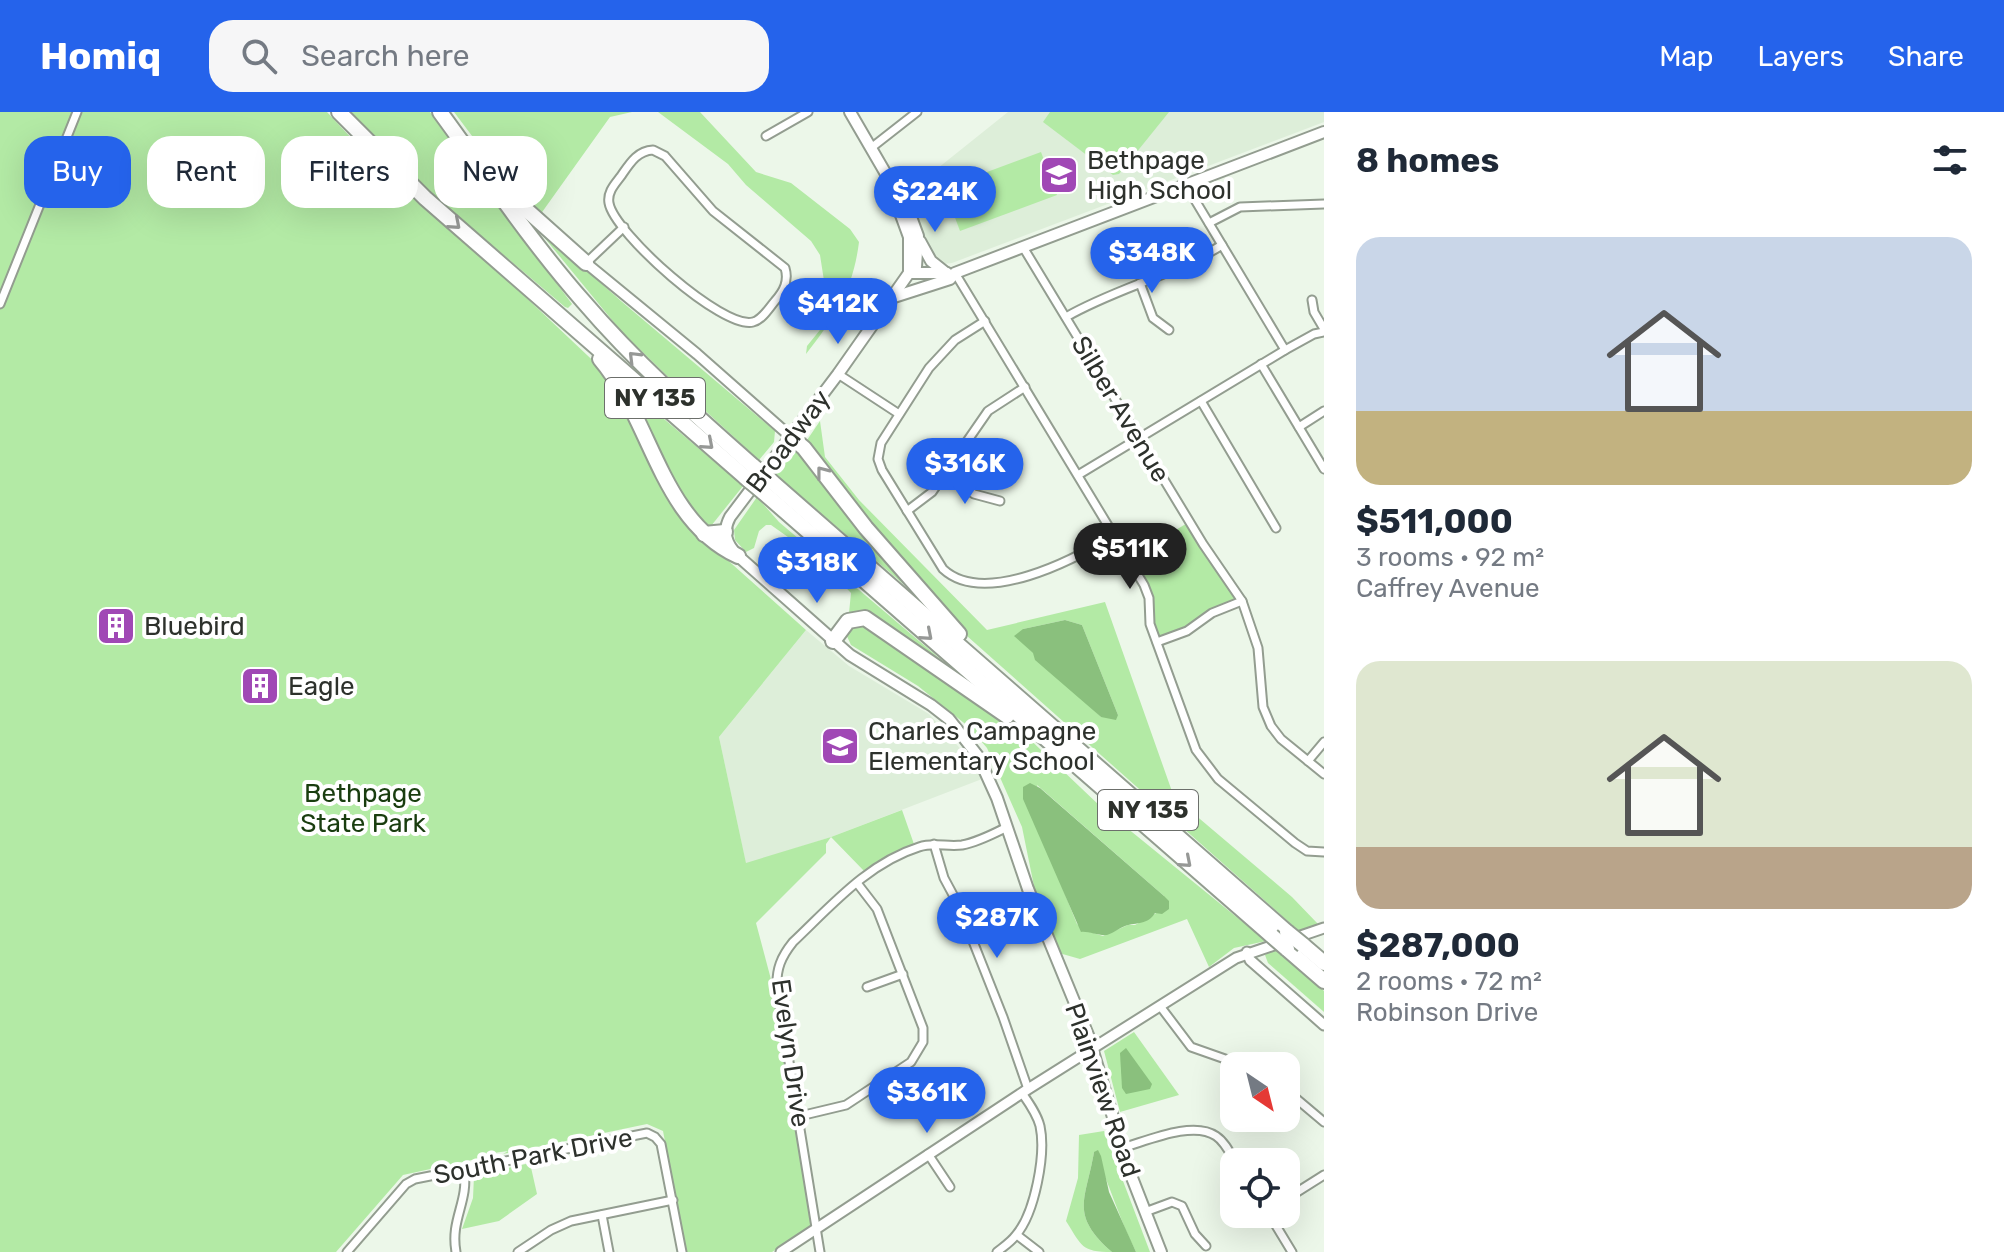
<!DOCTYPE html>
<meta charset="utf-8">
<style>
:root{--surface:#fff;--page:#f6f6f7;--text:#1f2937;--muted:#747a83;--accent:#2563eb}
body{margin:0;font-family:Rubik,sans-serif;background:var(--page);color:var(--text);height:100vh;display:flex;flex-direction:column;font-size:30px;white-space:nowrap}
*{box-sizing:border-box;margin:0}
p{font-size:26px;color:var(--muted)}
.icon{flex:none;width:44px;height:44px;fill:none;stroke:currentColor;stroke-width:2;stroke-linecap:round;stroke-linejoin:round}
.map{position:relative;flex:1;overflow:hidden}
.details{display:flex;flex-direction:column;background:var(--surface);width:680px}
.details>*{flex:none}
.guide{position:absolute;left:24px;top:24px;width:760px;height:72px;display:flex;gap:16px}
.needle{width:52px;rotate:145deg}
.fabs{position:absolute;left:1220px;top:940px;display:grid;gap:16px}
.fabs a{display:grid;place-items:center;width:80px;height:80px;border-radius:16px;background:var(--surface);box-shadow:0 8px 32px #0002;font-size:40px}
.price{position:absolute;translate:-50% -68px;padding:0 18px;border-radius:28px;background:var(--accent);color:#fff;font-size:26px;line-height:52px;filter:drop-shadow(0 2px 4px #0008)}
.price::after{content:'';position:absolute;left:50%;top:48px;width:24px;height:18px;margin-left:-12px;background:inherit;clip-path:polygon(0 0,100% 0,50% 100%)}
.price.active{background:#222;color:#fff}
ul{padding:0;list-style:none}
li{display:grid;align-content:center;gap:16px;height:424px;padding:0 32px}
li span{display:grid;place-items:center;height:248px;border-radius:24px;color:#555}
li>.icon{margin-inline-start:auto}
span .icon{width:144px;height:144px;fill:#fffc;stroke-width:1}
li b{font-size:34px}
h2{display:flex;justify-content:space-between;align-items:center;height:96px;padding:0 32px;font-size:34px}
.chip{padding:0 28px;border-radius:24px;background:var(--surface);box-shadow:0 8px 32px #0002;font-size:28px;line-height:72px}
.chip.active{background:var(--accent);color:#fff}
header{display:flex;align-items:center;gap:48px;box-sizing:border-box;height:112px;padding:0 40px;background:var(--accent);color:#fff}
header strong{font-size:38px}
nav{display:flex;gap:44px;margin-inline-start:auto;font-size:28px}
.search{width:560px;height:72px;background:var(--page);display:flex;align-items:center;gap:20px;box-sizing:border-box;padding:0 28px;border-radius:24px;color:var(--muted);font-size:30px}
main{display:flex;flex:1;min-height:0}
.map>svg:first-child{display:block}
</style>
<header>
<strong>Homiq</strong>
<div class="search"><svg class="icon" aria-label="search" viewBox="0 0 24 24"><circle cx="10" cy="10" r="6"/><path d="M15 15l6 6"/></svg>Search here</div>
<nav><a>Map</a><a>Layers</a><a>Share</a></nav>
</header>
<main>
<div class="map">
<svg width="1324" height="1140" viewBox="0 0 1324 1140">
<rect width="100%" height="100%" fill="#ecf7e9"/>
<g fill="#ddeed9">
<path d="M1008,0h316v10l-372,141 -9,1 -9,-6 -31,-62z"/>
<path d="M806,518l43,36 80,48 38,42 15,23 -151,58 -85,27 -27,-127z"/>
</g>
<g fill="#b3eaa5" fill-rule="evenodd">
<path d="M0,0h327l55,59 134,117 89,84 91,160 110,98 -87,107 27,126 85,-26 71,-27 13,37 -39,15 -11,10 -34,-35 -5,7v9l-70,70 17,64 23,123 16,116 -40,26h-86l-23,-121 -16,-7 -144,30 5,-3 -28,4 1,3 -78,17 -67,77h-336z"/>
<path d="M348,0h82l142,192 -4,4 -3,-1 -162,-137z"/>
<path d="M454,0h178l-22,5 -70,98 -16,-10z"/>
<path d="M658,0h42l56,60 35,11 59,46 9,13c-6,48 -24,75 -53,112l1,-8 17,-21 3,-25 -7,-45 -9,-14 -65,-56 -18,-21z"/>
<path d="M1050,0h119l-50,62 -6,1 -70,-53z"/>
<path d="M1041,40l16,43 -97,36 -16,-43z"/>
<path d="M529,107l92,82 154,130 -1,11 -15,18 -95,-87 -43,-42z"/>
<path d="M631,279l112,95 -36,45 -24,-28 -54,-111z"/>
<path d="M820,309l5,36 34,43 128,130 118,-28 69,195 118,100 26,27 -18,8 -342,-304 -153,-185zM1065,508l17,5 36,90 -17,2 -76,-72 -2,-16z"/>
<path d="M795,333l121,150 -143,-123z"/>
<path d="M757,385l22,25 192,163 -122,-72 2,-20 -32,-34 -48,-34h-5l-7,6 -5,17 -8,4 -11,-12 -1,-10z"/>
<path d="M1189,410l53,79 -47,25 -38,16 -7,-18 -1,-26 -21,-39z"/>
<path d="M857,511l11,2 152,105 80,76 166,135 -32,7 -25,19 -22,-48 -107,40 -21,-6 -22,-52 -15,-74 -35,-79 -18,-21 -51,-41 -67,-41 -6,-13zM1037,673l127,111 -6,16 -23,13h-7l-25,11 -16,-5 -10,-7 -23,-57z"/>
<path d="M1275,837l49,42v21l-56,-49 -3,-8z"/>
<path d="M1134,920l45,63 -59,17 -16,-61z"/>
<path d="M1104,1019l46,121h-14c-17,-33 -26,-68 -42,-100 -8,48 -25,62 18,100 -31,0 -30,-6 -46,-31l12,-43 1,-43z"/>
<path d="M530,1051l7,31 -38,27 -37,8 11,-31 1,-22z"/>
</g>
<g fill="#8ac07d">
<path d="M1065,508l17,5 36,90 -2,5 -15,-3 -66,-57 -2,-7 -19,-17 9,-7z"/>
<path d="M1030,671l10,5 124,108 5,5v8l-7,5 -7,-1c-7,12 -18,9 -30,13 -6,2 -11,7 -18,9 -8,1 -19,-4 -26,-3l-58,-133v-12z"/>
<path d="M1126,936l26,36 -2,5 -24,5 -4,-6 -2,-35z"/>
<path d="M1098,1038l3,6 8,36 27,60h-24c-43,-38 -26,-52 -18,-100z"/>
</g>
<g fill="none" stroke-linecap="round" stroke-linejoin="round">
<g stroke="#939d90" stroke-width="11">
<g id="minor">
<path d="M766,24l42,-24"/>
<path d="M871,36l46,-36"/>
<path d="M653,38l12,6 48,55 72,57c4,13 -1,23 -10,33 -6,7 -13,19 -22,21 -30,8 -139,-89 -144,-119 -2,-11 6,-19 12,-27 9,-13 16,-25 32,-26z"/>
<path d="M1186,73l99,165"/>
<path d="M1209,111l31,-16 84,-3"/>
<path d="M1023,135l180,297 39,57 16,47 5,59 8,19 10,13 43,35"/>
<path d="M586,151l38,-36"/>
<path d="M955,161l189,312 5,13 1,26 46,126 22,29 77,64 12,8 17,1"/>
<path d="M1140,171l13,35 16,12"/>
<path d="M1312,188l2,12 10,17"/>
<path d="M0,192l77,-192"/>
<path d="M1066,205c50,-29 107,-41 156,-72"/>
<path d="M985,209l-30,19 -26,28 -48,75 -3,16 4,11 61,99c41,38 131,-9 171,-34"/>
<path d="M1261,252l63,105"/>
<path d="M838,262l61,40"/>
<path d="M1201,289l75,127"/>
<path d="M1299,315l25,-16"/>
<path d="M945,362l29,20 26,7"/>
<path d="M1078,363l207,-125 29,-16 10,-2"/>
<path d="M907,399l25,-19 56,-81 37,-24"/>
<path d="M1157,530l30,-11 25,-18 30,-12"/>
<path d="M1308,649l16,-19"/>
<path d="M934,732l10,34 15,28 44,111 25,72"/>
<path d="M867,875l36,-13"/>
<path d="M1160,894l31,41 54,19"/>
<path d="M1286,978l38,32"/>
<path d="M800,1004l46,-11 65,-43 12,-20v-14l-46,-119 -20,-26"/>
<path d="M1122,1036c25,-7 71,-28 94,-12 9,6 14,17 19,26"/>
<path d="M928,1042l22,33"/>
<path d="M1286,1087l38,-24"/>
<path d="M1145,1100l27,-10 10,4 13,28 11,12"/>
<path d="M1269,1102l23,38"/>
<path d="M602,1103l7,37"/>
<path d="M1017,1123l22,17"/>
<path d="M347,1140l59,-68 9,-5 232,-46 8,4 6,7 21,108"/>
<path d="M456,1140c-6,-33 13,-50 8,-82"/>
<path d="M518,1140l33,-22 20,-9 102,-21"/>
<path d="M820,1140l-43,-264c-1,-19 4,-31 16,-46 38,-36 75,-79 126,-95 15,-5 28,0 43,-2 16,-3 31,-11 45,-18"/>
<path d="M997,1140c6,-5 14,-10 19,-17 19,-22 30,-81 24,-109 -3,-12 -11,-23 -18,-33"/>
</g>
</g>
<g stroke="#939d90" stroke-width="13">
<g id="tertiary">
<path d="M586,151l111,91 94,83"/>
<path d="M1247,840l3,8 74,65"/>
<path d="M781,1140l247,-163 208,-131 88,-30"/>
</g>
</g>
<g stroke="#939d90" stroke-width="14">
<g id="secondary">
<path d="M850,0l61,105 7,19 -2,31 -7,6 -71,101 -108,143c-8,15 -4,27 8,39l112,99 81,50 18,14 29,37 19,42 31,91 60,146 41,135 32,82"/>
<path d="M897,85v7l12,33v36"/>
<path d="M920,129l11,20 15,12"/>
<path d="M909,161h38"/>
<path d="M894,185l56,-18 5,-6 369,-141"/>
</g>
</g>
<g stroke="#939d90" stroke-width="18">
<g id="motorway">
<path d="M339,0l86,86 320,279"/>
<path d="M440,0c47,64 91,130 143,189 52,61 111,113 170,165"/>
<path d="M512,85l74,66"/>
<path d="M600,247c52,61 60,161 138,197"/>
<path d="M791,325l13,11 62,80 93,106"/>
<path d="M771,369l516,451"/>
<path d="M763,380l509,444"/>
<path d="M704,422l21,-2"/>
<path d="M833,529l15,-20 17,-3 142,98"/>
<path d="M1303,833l21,18"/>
<path d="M1287,837l37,32"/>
</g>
</g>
<use href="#minor" stroke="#fff" stroke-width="7"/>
<use href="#tertiary" stroke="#fff" stroke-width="9"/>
<use href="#secondary" stroke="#fff" stroke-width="10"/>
<use href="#motorway" stroke="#fff" stroke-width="14"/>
<g stroke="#939d90" stroke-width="18" stroke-linecap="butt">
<g id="motorway-bridge">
<path d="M753,354l18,15"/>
<path d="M745,365l18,15"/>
<path d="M1287,820l16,13"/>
<path d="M1272,824l15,13"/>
</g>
</g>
<use href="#motorway-bridge" stroke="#fff" stroke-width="14"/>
</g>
<defs><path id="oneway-chevron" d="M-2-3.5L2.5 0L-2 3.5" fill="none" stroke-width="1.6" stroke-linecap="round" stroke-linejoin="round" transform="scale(2)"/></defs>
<g stroke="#969896">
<use href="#oneway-chevron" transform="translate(455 112) rotate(41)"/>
<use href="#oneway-chevron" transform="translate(634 245) rotate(-135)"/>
<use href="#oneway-chevron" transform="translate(708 332) rotate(41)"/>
<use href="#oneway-chevron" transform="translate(822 360) rotate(-128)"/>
<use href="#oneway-chevron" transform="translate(927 523) rotate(41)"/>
<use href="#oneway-chevron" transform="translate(1186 750) rotate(41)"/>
</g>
<defs>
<g id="school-square" transform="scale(2)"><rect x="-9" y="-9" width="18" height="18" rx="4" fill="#a048b5" stroke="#fff"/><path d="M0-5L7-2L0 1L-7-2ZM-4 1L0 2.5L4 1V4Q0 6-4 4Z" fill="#fff"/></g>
<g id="building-square" transform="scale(2)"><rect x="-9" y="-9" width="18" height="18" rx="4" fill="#a048b5" stroke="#fff"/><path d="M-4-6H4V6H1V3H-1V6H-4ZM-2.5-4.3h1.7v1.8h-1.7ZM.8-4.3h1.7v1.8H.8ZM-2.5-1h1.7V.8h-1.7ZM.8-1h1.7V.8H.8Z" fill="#fff"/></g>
</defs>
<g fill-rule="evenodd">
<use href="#school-square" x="1059" y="63"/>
<use href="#building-square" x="116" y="514"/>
<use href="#building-square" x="260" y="574"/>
<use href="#school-square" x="840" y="634"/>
</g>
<g text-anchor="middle" stroke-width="8" stroke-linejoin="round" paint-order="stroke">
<g fill="#fff" stroke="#6c6f6b" stroke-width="2">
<rect x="605" y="266" width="100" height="40" rx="6"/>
<rect x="1098" y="678" width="100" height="40" rx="6"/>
</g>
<g font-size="24" font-weight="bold" fill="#2d312c">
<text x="655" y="294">NY 135</text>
<text x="1148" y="706">NY 135</text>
</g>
<g font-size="26" fill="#2d312c" stroke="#fff" text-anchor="start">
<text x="1087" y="57">Bethpage<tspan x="1087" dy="30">High School</tspan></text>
<text x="144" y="523">Bluebird</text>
<text x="288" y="583">Eagle</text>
<text x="868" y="628">Charles Campagne<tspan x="868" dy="30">Elementary School</tspan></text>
</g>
<g font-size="26" fill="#2d312c" stroke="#fff">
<text transform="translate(1121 297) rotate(59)" y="9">Silber Avenue</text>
<text transform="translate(788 329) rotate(-53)" y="9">Broadway</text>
<text transform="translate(791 941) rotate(82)" y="9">Evelyn Drive</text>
<text transform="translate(1103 978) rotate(71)" y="9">Plainview Road</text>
<text transform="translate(533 1044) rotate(-11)" y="9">South Park Drive</text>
</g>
<g font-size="26" fill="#193d0f" stroke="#fff">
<text x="363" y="690">Bethpage<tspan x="363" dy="30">State Park</tspan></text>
</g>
</g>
</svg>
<div class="fabs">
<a><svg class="needle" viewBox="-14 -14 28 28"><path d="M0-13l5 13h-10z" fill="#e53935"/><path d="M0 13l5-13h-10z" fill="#747a83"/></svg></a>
<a><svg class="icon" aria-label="locate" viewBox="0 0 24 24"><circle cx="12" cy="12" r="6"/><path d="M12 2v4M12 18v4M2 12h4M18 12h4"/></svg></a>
</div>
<b class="price" style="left:935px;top:122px">$224K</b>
<b class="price" style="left:1152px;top:183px">$348K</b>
<b class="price" style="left:838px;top:234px">$412K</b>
<b class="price" style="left:965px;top:394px">$316K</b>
<b class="price active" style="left:1130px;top:479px">$511K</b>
<b class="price" style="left:817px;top:493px">$318K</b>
<b class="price" style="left:997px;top:848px">$287K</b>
<b class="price" style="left:927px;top:1023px">$361K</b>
<div class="guide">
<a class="chip active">Buy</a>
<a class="chip">Rent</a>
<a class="chip">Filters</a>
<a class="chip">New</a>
</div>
</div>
<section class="details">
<h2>8 homes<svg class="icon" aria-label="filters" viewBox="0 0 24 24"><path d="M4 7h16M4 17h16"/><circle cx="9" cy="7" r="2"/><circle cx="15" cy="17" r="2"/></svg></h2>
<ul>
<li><span style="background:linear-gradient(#c9d6e8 70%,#c2b280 0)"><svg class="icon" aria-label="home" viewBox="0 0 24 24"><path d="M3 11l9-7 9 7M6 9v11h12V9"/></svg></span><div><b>$511,000</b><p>3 rooms · 92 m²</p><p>Caffrey Avenue</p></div></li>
<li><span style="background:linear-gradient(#dfe7d0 75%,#b9a48a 0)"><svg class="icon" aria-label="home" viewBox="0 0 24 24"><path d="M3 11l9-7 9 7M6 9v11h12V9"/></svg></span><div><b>$287,000</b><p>2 rooms · 72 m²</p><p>Robinson Drive</p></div></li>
</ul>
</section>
</main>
